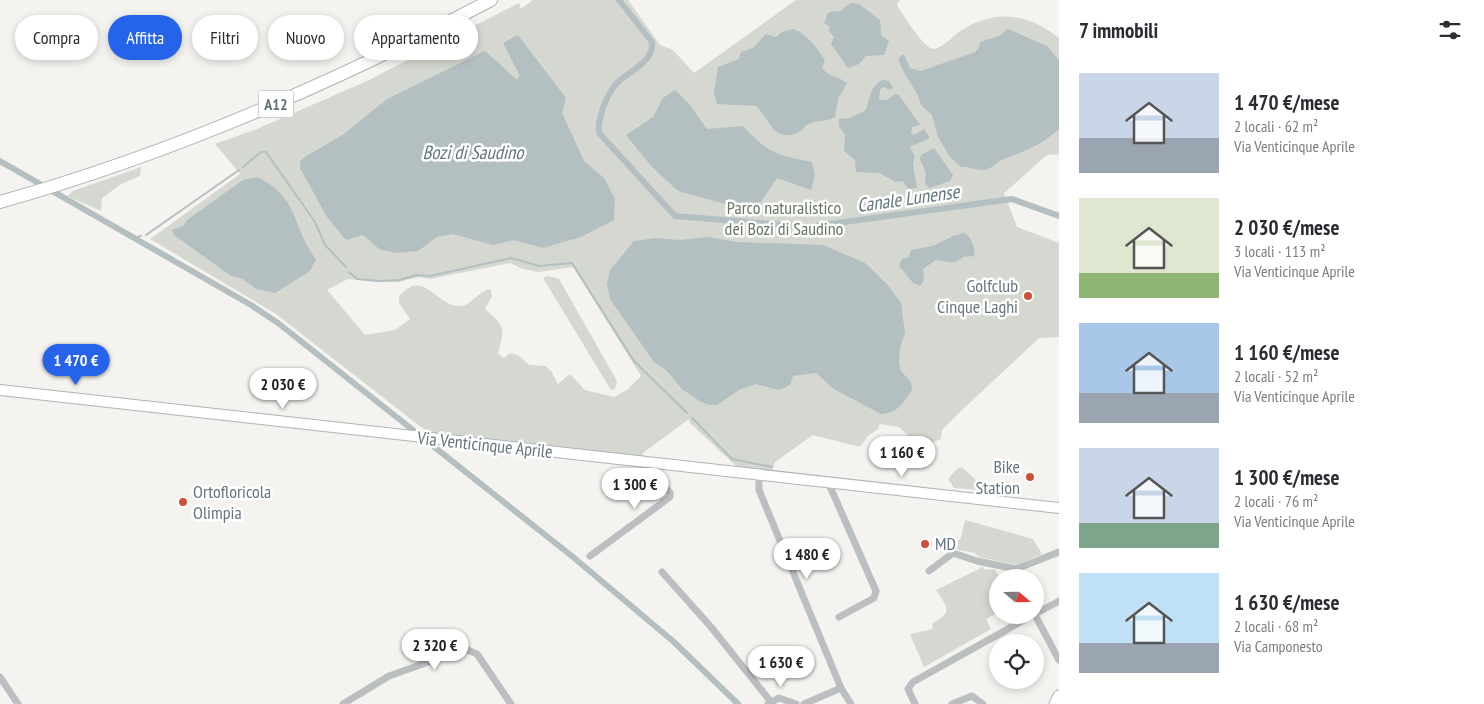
<!DOCTYPE html>
<html lang="it">
<meta charset="utf-8">
<style>
:root{--surface:#fff;--page:#f2f2f3;--text:#2b2b33;--muted:#7c7c81;--accent:#2563eb}
body{margin:0;font-family:"PT Sans Narrow",sans-serif;background:var(--page);color:var(--text);height:100vh;display:flex;flex-direction:column;font-size:19px;white-space:nowrap}
*{box-sizing:border-box;margin:0}
p{font-size:16px;color:var(--muted)}
.icon{flex:none;width:28px;height:28px;fill:none;stroke:currentColor;stroke-width:2;stroke-linecap:round;stroke-linejoin:round}
.map{position:relative;flex:1;overflow:hidden}
.sheet{display:flex;flex-direction:column;background:var(--surface);width:425px}
.sheet>*{flex:none}
.guide{position:absolute;left:15px;top:15px;width:475px;height:45px;display:flex;gap:10px}
.needle{width:32px;rotate:110deg}
.buttons{position:absolute;left:989px;top:569px;display:grid;gap:10px}
.buttons a{display:grid;place-items:center;width:55px;height:55px;border-radius:50%;background:var(--surface);box-shadow:0 2px 8px #0003;font-size:25px}
.price{position:absolute;translate:-50% -42px;padding:0 11px;border-radius:18px;background:#fff;color:#222;font-size:16px;line-height:32px;filter:drop-shadow(0 1px 2px #0008)}
.price::after{content:'';position:absolute;left:50%;top:30px;width:15px;height:11px;margin-left:-8px;background:inherit;clip-path:polygon(0 0,100% 0,50% 100%)}
.price.active{background:var(--accent);color:#fff}
ul{padding:0;list-style:none}
li{display:flex;align-items:center;gap:15px;height:125px;padding:0 20px}
li span{display:grid;place-items:center;flex:none;width:140px;height:100px;border-radius:0px;color:#555}
li>.icon{margin-inline-start:auto}
span .icon{width:60px;height:60px;fill:#fffc;stroke-width:1}
li b{font-size:21px}
h2{display:flex;justify-content:space-between;align-items:center;height:60px;padding:0 20px;font-size:21px}
.tag{padding:0 18px;border-radius:22px;background:var(--surface);box-shadow:0 2px 8px #0003;font-size:18px;line-height:45px}
.tag.active{background:var(--accent);color:#fff}
main{display:flex;flex:1;min-height:0}
.map>svg:first-child{display:block}
</style>
<main>
<div class="map">
<svg width="1059" height="704" viewBox="0 0 1059 704">
<rect width="100%" height="100%" fill="#f4f3f0"/>
<g fill="#d4d8d0" fill-rule="evenodd">
<path d="M533,0h95l32,45 13,5 21,23 102,-73h104l-3,5c5,9 27,43 36,44 8,0 17,-10 23,-15 36,-26 70,-22 103,4v116l-12,1 -43,38 13,34 42,16v94l-20,1 -78,73 -19,19 -1,9 -21,8 -21,-20 -19,-3 -2,5 -10,7 -8,11 -47,-12 -38,27 -3,9 -36,-5 -46,-43 -1,-4 -46,34v4l-197,-21 -20,-5 -150,-117 -126,-75 90,-65 -25,-30 42,-15 110,-48 152,-78 2,6zM510,263l13,6 15,3 35,-5 68,109 -14,14 -13,7 -29,-7 -15,-16 -12,10 -7,-13 -6,-5 -16,-1 -11,-10 -8,-2 -6,5 -6,-5c7,-25 7,-27 -13,-44l7,-13 -2,-7c-13,3 -19,17 -30,17 -24,1 -36,-39 -61,-10v7l11,16 -15,11 -30,5 -38,-45 21,-11 30,3h20l21,-5 11,2z"/>
<path d="M141,167l-1,9 -19,8 -19,14 -1,13 -34,-15 6,-5z"/>
<path d="M548,276l11,3 58,102 -2,8 -4,1 -68,-112z"/>
<path d="M962,467l18,17 1,6 -27,-2 -6,-9 9,-10z"/>
<path d="M965,520l68,19 9,15 -25,11 -38,-8 -4,-4 -25,-5 11,-10z"/>
<path d="M983,567l2,3 10,-1 4,8 -2,36 -11,6 5,10 -67,38 -14,-33 23,-5 -1,-6c22,-10 15,-16 4,-33z"/>
</g>
<g fill="#b4bfc2">
<path d="M851,3l8,1 21,16 1,15 8,6 -5,14 -18,1 -7,8 -11,4 -17,-24 3,-7 -5,-6 1,-4 -6,-4 4,-10 7,-2 4,1z"/>
<path d="M793,29c11,2 27,22 32,32l-3,7c8,10 16,8 25,15l-9,16 -3,18c-9,5 -17,3 -26,7 -5,1 -6,7 -12,9 -24,10 -28,-16 -41,-27l-39,-2 -3,-11 4,-26 21,-8 2,-7 12,-4 13,-14 10,3 6,-5z"/>
<path d="M1008,29l39,17 12,14v69c-18,17 -33,21 -55,30 -7,3 -12,10 -20,11 -8,1 -15,-4 -23,-3l-11,-10 -12,-20 -6,-22 -11,-10c-4,-18 -18,-28 -23,-47l6,-4 6,14 11,3 54,-19 3,-3 2,-7 19,-6z"/>
<path d="M518,35l48,63 -4,15 22,48 20,17 11,21 -1,21 -33,17 -38,11 -29,-8 -21,5 -40,-11 -16,3 -19,14 -22,2 -17,-4 -16,-14 -17,5 -19,-23 -27,-49v-6l3,-4 41,-24 43,-35 98,-48 31,28 4,-3 -17,-33z"/>
<path d="M882,80l7,1 4,7 -3,2 -6,-3 -4,2 -1,11h7l9,-6 4,1 21,30 -8,2 -1,7 3,1 10,-6 6,9 -20,9 5,10 -2,7 4,24 -9,1 -5,-8 -7,1 -17,-9 -23,-1 -1,-12 -11,-9 1,-16 -6,-9v-7l11,-1 16,-8c4,-11 4,-24 16,-30z"/>
<path d="M675,90l15,15 17,24 36,-3c25,27 33,29 69,36l3,13 -4,15 -34,-12 -16,24 -25,5 -58,-16 -26,-24 -26,-32 27,-18 10,-19z"/>
<path d="M934,148l19,27 -3,6 -21,7 -4,-5 1,-10 -6,-14 1,-4z"/>
<path d="M257,177c43,20 35,52 59,82l-6,12 -35,22 -19,-4 -13,-10 -12,-3 -57,-41 -2,-5 11,-4 4,-6 56,-40z"/>
<path d="M964,233c7,3 12,16 10,23l-11,1c-9,9 -16,4 -27,3l-13,9 1,11 -4,6 -7,-3 -14,-17 3,-7 7,-2 2,-7 22,-4 20,-10z"/>
<path d="M708,237l29,5 86,3 42,18 22,21 14,19 4,30 -5,15 -1,15 2,8 10,11 1,8c-9,13 -14,23 -31,24l-47,-25 -18,-16 -23,3 -3,9 -11,5 -24,-6 -16,6 -22,15h-7l-9,-3 -19,-13 -15,-18 -13,-9 -44,-63 -3,-15 3,-14 24,-29 22,-3 23,2z"/>
</g>
<g fill="none" stroke-linecap="round" stroke-linejoin="round">
<g stroke="#b4bfc2" stroke-width="2">
<path d="M243,167l18,-15h5l49,70 10,23 21,22"/>
<path d="M146,235l93,-65"/>
<path d="M133,238l8,-2"/>
<path d="M349,272l8,7 22,2 20,-1 18,-5 13,1 81,-18 28,8 33,-3 62,98 53,52"/>
<path d="M692,418l40,41 40,8"/>
</g>
<g stroke="#b4bfc2" stroke-width="6">
<path d="M619,0l33,42c2,21 -24,29 -36,42 -7,9 -11,17 -14,27 -2,9 -5,14 -2,23l75,82 133,11 204,-28 47,17"/>
<path d="M0,161l251,144 27,18 295,234 101,85 64,62"/>
</g>
<g stroke="#aeb3b6" stroke-width="12">
<path id="secondary" d="M0,390l1059,118"/>
</g>
<g stroke="#afb3b6" stroke-width="13">
<path id="primary" d="M1055,704l4,-8"/>
</g>
<g stroke="#afb2b4" stroke-width="14">
<path id="highway" d="M0,202c171,-48 334,-119 491,-202"/>
</g>
<g stroke="#bbbfc1" stroke-width="7">
<path d="M759,474v16l82,198"/>
<path d="M828,482l48,109 -2,7 -35,19"/>
<path d="M590,556l80,-59v-4l-12,-16 -3,-14"/>
<path d="M929,571l24,-18 24,8 39,8 43,-17"/>
<path d="M662,572l49,55 60,75"/>
<path d="M1035,614l24,-13"/>
<path d="M1035,615l24,45"/>
<path d="M0,677l18,27"/>
<path d="M343,704l46,-28 76,-27 12,5 34,50"/>
<path d="M768,704l11,-6 17,6"/>
<path d="M804,704l37,-16 10,16"/>
<path d="M915,704l-7,-15 5,-7 120,-67"/>
<path d="M952,704l20,-8 11,8"/>
</g>
<use href="#secondary" stroke="#fff" stroke-width="10"/>
<use href="#primary" stroke="#fff" stroke-width="11"/>
<use href="#highway" stroke="#fff" stroke-width="12"/>
</g>
<g fill="#cb5139" stroke="#fff" stroke-width="2">
<circle cx="1028" cy="296" r="5"/>
<circle cx="1030" cy="477" r="5"/>
<circle cx="183" cy="502" r="5"/>
<circle cx="925" cy="544" r="5"/>
</g>
<g text-anchor="middle" stroke-width="5" stroke-linejoin="round" paint-order="stroke">
<rect fill="#fff" stroke="#959ea4" stroke-width="1" x="258.5" y="90.5" width="35" height="27" rx="4"/>
<g font-size="16" font-weight="bold" fill="#67757d">
<text x="276" y="110">A12</text>
</g>
<g font-size="18" fill="#697665" stroke="#fff">
<text x="784" y="214">Parco naturalistico<tspan x="784" dy="21">dei Bozi di Saudino</tspan></text>
</g>
<g font-size="18" fill="#67757d" stroke="#fff" text-anchor="end">
<text x="1018" y="292">Golfclub<tspan x="1018" dy="21">Cinque Laghi</tspan></text>
<text x="1020" y="473">Bike<tspan x="1020" dy="21">Station</tspan></text>
<text x="193" y="498" text-anchor="start">Ortofloricola<tspan x="193" dy="21">Olimpia</tspan></text>
<text x="935" y="550" text-anchor="start">MD</text>
</g>
<g font-size="18" fill="#67757d" stroke="#fff">
<text transform="translate(485 445) rotate(6)" y="6">Via Venticinque Aprile</text>
</g>
<g font-size="19" font-style="italic" fill="#63767b" stroke="#fff">
<text x="473" y="159">Bozi di Saudino</text>
<text transform="translate(908 198) rotate(-8)" y="7">Canale Lunense</text>
</g>
</g>
</svg>
<div class="buttons">
<a><svg class="needle" viewBox="-14 -14 28 28"><path d="M0-13l5 13h-10z" fill="#e53935"/><path d="M0 13l5-13h-10z" fill="#7c7c81"/></svg></a>
<a><svg class="icon" aria-label="locate" viewBox="0 0 24 24"><circle cx="12" cy="12" r="6"/><path d="M12 2v4M12 18v4M2 12h4M18 12h4"/></svg></a>
</div>
<b class="price active" style="left:76px;top:386px">1 470 €</b>
<b class="price" style="left:283px;top:410px">2 030 €</b>
<b class="price" style="left:902px;top:478px">1 160 €</b>
<b class="price" style="left:635px;top:510px">1 300 €</b>
<b class="price" style="left:807px;top:580px">1 480 €</b>
<b class="price" style="left:435px;top:671px">2 320 €</b>
<b class="price" style="left:781px;top:688px">1 630 €</b>
<div class="guide">
<a class="tag">Compra</a>
<a class="tag active">Affitta</a>
<a class="tag">Filtri</a>
<a class="tag">Nuovo</a>
<a class="tag">Appartamento</a>
</div>
</div>
<section class="sheet">
<h2>7 immobili<svg class="icon" aria-label="filters" viewBox="0 0 24 24"><path d="M4 7h16M4 17h16"/><circle cx="9" cy="7" r="2"/><circle cx="15" cy="17" r="2"/></svg></h2>
<ul>
<li><span style="background:linear-gradient(#c9d6e8 65%,#9aa5b1 0)"><svg class="icon" aria-label="home" viewBox="0 0 24 24"><path d="M3 11l9-7 9 7M6 9v11h12V9"/></svg></span><div><b>1 470 €/mese</b><p>2 locali · 62 m²</p><p>Via Venticinque Aprile</p></div></li>
<li><span style="background:linear-gradient(#dfe7d0 75%,#8fb573 0)"><svg class="icon" aria-label="home" viewBox="0 0 24 24"><path d="M3 11l9-7 9 7M6 9v11h12V9"/></svg></span><div><b>2 030 €/mese</b><p>3 locali · 113 m²</p><p>Via Venticinque Aprile</p></div></li>
<li><span style="background:linear-gradient(#a9c7e8 70%,#9aa5b1 0)"><svg class="icon" aria-label="home" viewBox="0 0 24 24"><path d="M3 11l9-7 9 7M6 9v11h12V9"/></svg></span><div><b>1 160 €/mese</b><p>2 locali · 52 m²</p><p>Via Venticinque Aprile</p></div></li>
<li><span style="background:linear-gradient(#c9d6e8 75%,#7fa58c 0)"><svg class="icon" aria-label="home" viewBox="0 0 24 24"><path d="M3 11l9-7 9 7M6 9v11h12V9"/></svg></span><div><b>1 300 €/mese</b><p>2 locali · 76 m²</p><p>Via Venticinque Aprile</p></div></li>
<li><span style="background:linear-gradient(#bfe0f5 70%,#9aa5b1 0)"><svg class="icon" aria-label="home" viewBox="0 0 24 24"><path d="M3 11l9-7 9 7M6 9v11h12V9"/></svg></span><div><b>1 630 €/mese</b><p>2 locali · 68 m²</p><p>Via Camponesto</p></div></li>
</ul>
</section>
</main>
